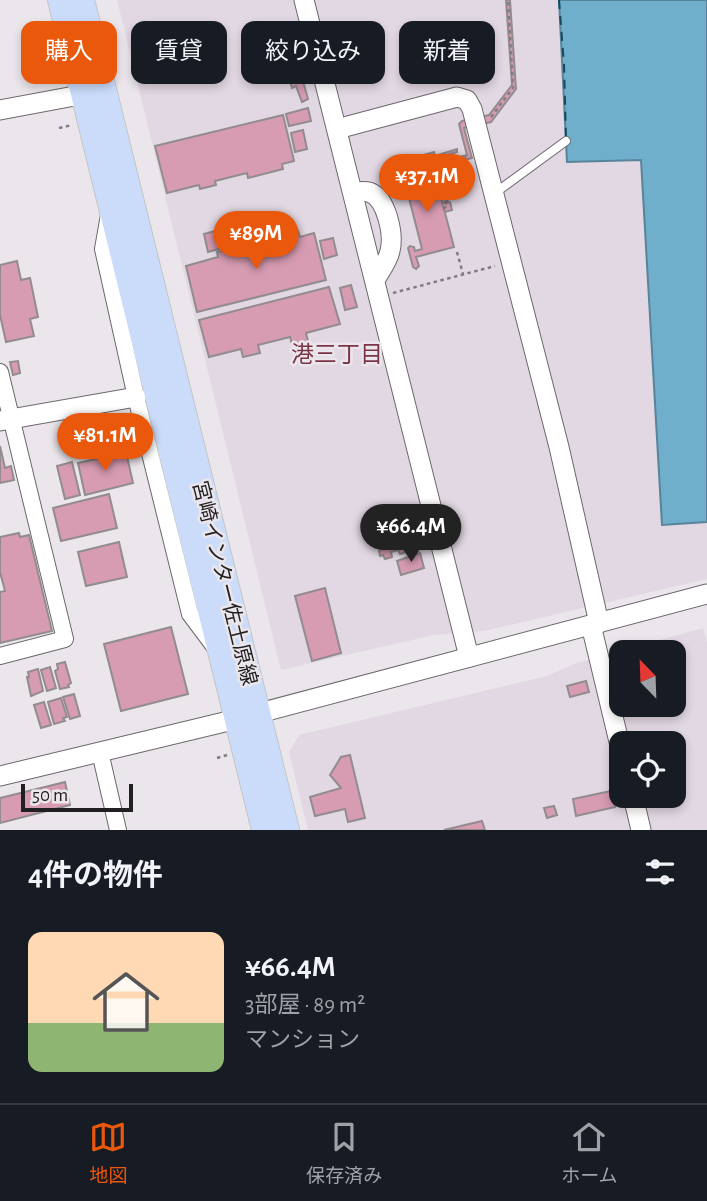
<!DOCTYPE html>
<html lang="ja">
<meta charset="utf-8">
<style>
:root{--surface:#171b24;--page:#20242c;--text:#f1f3f6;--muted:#9ea1a6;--line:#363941;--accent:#ea580c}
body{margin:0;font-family:"Alegreya Sans","Noto Sans JP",sans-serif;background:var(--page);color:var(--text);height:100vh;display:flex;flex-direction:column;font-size:26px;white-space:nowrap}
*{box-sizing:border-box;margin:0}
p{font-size:23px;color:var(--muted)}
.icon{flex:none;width:38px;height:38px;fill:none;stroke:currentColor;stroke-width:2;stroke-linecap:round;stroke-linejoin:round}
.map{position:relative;height:830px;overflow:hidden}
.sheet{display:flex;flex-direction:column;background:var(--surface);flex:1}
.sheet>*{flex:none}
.banner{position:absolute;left:21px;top:21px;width:665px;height:63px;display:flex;gap:14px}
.needle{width:46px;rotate:337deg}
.fabs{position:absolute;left:609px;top:640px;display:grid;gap:14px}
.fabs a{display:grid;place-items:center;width:77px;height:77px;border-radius:14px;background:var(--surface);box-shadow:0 4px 10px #0003;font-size:35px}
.scale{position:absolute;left:21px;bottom:18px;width:112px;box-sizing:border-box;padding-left:7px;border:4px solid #211f21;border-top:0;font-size:19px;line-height:24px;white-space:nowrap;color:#211f21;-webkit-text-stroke:5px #ebe6eb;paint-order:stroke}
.price{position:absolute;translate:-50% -60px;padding:0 16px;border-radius:24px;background:var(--accent);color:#fff;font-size:23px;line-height:46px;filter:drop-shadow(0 2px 4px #0008)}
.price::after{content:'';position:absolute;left:50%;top:42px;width:21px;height:16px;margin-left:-10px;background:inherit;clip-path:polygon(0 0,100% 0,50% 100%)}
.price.current{background:#222;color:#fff}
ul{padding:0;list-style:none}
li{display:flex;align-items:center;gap:21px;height:175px;padding:0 28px}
li span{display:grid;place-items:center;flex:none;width:196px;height:140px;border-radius:14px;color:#555}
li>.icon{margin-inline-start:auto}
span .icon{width:84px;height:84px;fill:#fffc;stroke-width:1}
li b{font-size:30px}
h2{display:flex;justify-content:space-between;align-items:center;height:84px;padding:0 28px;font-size:30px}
.chip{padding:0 24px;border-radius:14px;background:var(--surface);box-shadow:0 4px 10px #0003;font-size:24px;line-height:63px}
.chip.current{background:var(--accent);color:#fff}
.menu{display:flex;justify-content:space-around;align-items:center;height:98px;border-top:2px solid var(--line);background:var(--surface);font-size:19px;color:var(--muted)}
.menu a{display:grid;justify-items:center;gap:4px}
.menu .current{color:var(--accent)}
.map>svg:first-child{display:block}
</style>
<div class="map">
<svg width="707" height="830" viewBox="0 0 707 830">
<rect width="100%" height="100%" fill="#ebe6eb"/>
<g fill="#e2d8e3" fill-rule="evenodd">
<path d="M117,0h442l8,162 74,-3 21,365 45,-2v57l-223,52 -50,4 -153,35z"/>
<path d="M703,628l4,14v188h-399l-19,-78 10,-17 248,-59 27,-12zM621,653h53v52h-53zM621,744h53v52h-53z"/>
</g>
<path fill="#70afcc" stroke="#588499" stroke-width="2" d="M559,0h148v522l-45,3 -21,-365 -74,2z"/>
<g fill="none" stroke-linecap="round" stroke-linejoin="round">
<path stroke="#13485d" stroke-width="2" stroke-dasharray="9 7" stroke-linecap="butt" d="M559,0l5,65 2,75"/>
</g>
<g fill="#d79bb2" stroke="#928c8e" stroke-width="2">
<path d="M506,0h4l6,89 -25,33 -27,6 8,30 -32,8 8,36 -6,1 -9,-39 34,-9 -8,-31 3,-3 27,-6 23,-30z"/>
<path d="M298,63l10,36 -6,3 -6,-16 -4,2 -2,-6 4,-2 -5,-14z"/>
<path d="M308,108l3,13 -22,5 -3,-12z"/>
<path d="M283,115l11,46 -12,3 1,5 -35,9 -1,-5 -32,8 1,4 -16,4 -1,-4 -32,8 -12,-47z"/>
<path d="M303,130l4,19 -12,3 -4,-19z"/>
<path d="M457,149v3l-19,6v-3z"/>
<path d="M434,152l2,9 -14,4 -2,-9z"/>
<path d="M417,171l1,4 16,-4 20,76 -38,10 3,9 -3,3 -3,-2 -5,-19 2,-2 4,1 1,4 7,-2 -14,-55 -6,1 -4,-19z"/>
<path d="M450,202l2,8 -7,2 -3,-9z"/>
<path d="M237,225l4,18 -33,9 -4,-18z"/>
<path d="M298,231l2,6 14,-4 12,47 -129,32 -11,-46 32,-9 -1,-5 16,-4 2,5 32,-8 -2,-6z"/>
<path d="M333,238l4,17 -13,4 -4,-18z"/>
<path d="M17,261l4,19 9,-2 8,39 -8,2 4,17 -28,6 -6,-27v-50z"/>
<path d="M351,285l6,22 -12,3 -5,-22z"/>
<path d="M329,287l11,37 -34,9 2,8 -16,4 -2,-8 -32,8 2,8 -17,4 -2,-8 -32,8 -10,-37z"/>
<path d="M18,361l2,12 -7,2 -3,-13z"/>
<path d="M0,446l5,22 6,-2 3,14 -14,3z"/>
<path d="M126,452l7,31 -48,12 -7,-32z"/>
<path d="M72,462l8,33 -15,4 -8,-33z"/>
<path d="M109,494l8,34 -56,13 -8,-33z"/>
<path d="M19,533l1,4 9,-2 23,96 -52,12v-51l5,-1 -5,-19v-35z"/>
<path d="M415,535l4,13 -19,6 -2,-4 -7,2 1,5 -7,2 -2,-4 -3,1 -1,-5 6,-3 -1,-2z"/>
<path d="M119,542l8,35 -41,9 -8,-34z"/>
<path d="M420,553l4,15 -23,7 -4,-14z"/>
<path d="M325,588l16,65 -29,8 -17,-65z"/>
<path d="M171,627l17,67 -67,17 -17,-67z"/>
<path d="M65,662l6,21 -3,2 1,2 -9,2 -5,-18 3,-2 -1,-5z"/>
<path d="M50,667l6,21 -9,3 -6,-21z"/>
<path d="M38,669l5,22 -12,5 -4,-19h2l-1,-5z"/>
<path d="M586,681l3,11 -19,5 -3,-11z"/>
<path d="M74,694l6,22 -10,3 -7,-22z"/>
<path d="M61,698l6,19 -4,1 2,3 -11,3 -6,-22z"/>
<path d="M44,702l7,23 -10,3 -7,-23z"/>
<path d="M350,755l15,63 -17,4 -3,-13 -30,7 -5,-19 31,-9 -11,-13 11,-18z"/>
<path d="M65,782l5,23 -70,18v-25z"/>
<path d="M611,791l4,16 -39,9 -3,-17z"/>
<path d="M554,806l3,9 -10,3 -3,-10z"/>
<path d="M482,821l3,9h-41z"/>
</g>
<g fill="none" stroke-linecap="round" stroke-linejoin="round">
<g stroke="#6c686c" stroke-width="10">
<path id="service" d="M495,193l71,-52"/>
</g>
<g stroke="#6c686c" stroke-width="18">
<g id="minor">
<path d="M109,215l-6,34 33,148 54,217 24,32"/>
<path d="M0,372l65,267 -65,17"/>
<path d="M100,752l18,78"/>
</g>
</g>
<g stroke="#6c686c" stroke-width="21">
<g id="tertiary">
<path d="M304,0l165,657"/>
<path d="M0,110l96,-18"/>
<path d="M337,129l120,-32 10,3 5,9 87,338 40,176"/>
<path d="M353,192c5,0 11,-1 16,0 18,6 25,43 21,59 -2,10 -10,20 -15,29"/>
<path d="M0,421l136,-24"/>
<path d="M591,625l30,125"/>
<path d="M0,776l237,-57 470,-125"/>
<path d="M633,796l8,34"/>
</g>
</g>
<g stroke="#c5c5c5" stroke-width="26">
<g id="primary">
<path d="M60,0l204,830"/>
<path d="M82,0l205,830"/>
</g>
</g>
<g stroke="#807d80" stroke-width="2.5" stroke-dasharray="3.5 3.5" stroke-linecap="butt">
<path d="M491,117l22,-29 -5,-88"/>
<path d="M59,128l13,-3"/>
<path d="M390,166l8,29"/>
<path d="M443,208l4,-1 -10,-43 29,-7"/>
<path d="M457,252l6,22"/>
<path d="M393,293l102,-27"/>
<path d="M217,758l10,-3"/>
</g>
<use href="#service" stroke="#fff" stroke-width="8"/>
<use href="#minor" stroke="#fff" stroke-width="16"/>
<use href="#tertiary" stroke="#fff" stroke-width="19"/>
<use href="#primary" stroke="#cadcfa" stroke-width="24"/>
</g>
<g text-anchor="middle" stroke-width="5" stroke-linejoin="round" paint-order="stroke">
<g font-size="21" fill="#211f21" stroke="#ebe6eb">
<text transform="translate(225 583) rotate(76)" y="7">宮崎インター佐土原線</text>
</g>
<g font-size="23" fill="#7b3446" stroke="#ebe6eb">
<text x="337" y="362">港三丁目</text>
</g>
</g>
</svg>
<div class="fabs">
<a><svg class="needle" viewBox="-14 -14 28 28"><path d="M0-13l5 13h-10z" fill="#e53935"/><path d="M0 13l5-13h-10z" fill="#9ea1a6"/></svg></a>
<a><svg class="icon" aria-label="locate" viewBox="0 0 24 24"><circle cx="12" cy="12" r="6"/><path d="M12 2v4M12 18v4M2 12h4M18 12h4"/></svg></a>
</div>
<div class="scale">50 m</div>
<b class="price" style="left:427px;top:214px">¥37.1M</b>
<b class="price" style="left:256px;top:271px">¥89M</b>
<b class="price" style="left:105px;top:473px">¥81.1M</b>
<b class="price current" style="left:411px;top:564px">¥66.4M</b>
<div class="banner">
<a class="chip current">購入</a>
<a class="chip">賃貸</a>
<a class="chip">絞り込み</a>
<a class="chip">新着</a>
</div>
</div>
<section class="sheet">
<h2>4件の物件<svg class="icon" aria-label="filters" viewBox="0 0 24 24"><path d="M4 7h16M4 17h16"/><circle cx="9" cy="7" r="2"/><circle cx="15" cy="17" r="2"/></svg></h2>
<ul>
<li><span style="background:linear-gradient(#ffd9b3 65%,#8fb573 0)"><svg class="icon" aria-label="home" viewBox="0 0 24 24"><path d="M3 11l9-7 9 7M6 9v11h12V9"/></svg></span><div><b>¥66.4M</b><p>3部屋 · 89 m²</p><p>マンション</p></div></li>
</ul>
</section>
<nav class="menu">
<a class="current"><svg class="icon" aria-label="map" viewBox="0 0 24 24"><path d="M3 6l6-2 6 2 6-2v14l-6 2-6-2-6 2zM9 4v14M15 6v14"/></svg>地図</a>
<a><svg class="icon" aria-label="saved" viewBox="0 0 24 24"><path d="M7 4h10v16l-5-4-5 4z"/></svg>保存済み</a>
<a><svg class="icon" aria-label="home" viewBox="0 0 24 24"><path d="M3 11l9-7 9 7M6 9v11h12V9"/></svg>ホーム</a>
</nav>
